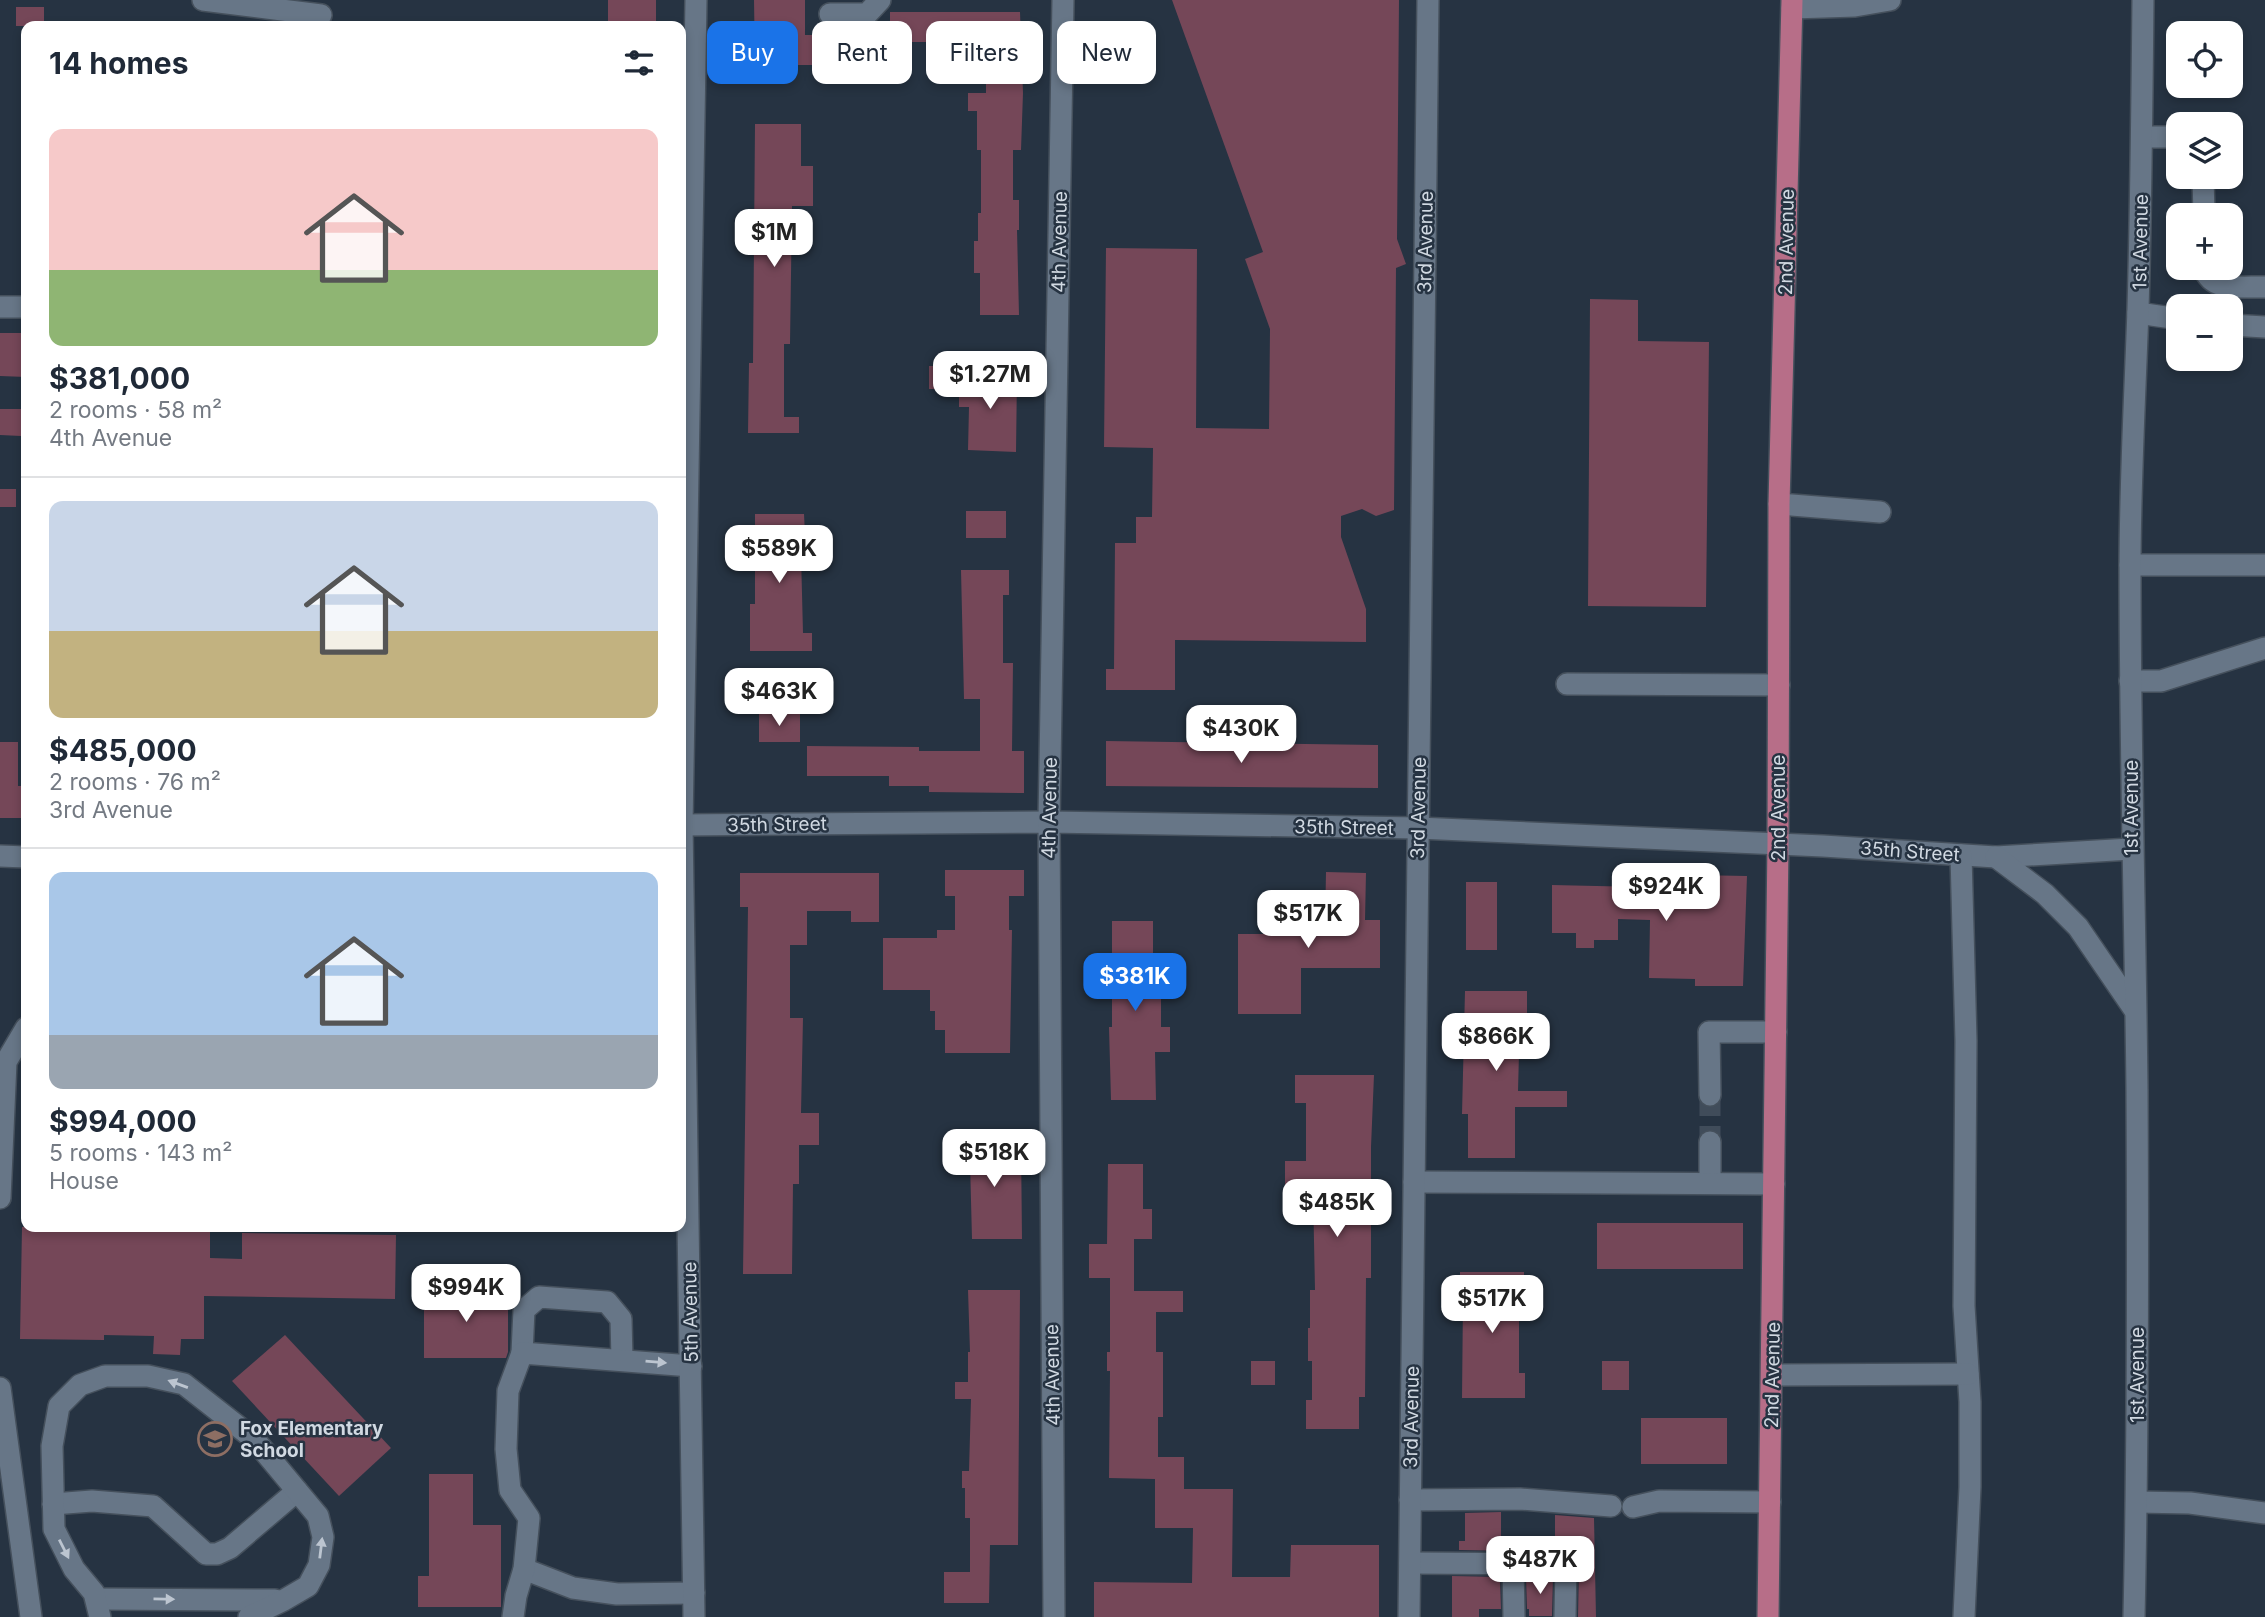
<!DOCTYPE html>
<meta charset="utf-8">
<style>
:root{--surface:#fff;--page:#f2f2f3;--text:#1f2937;--muted:#747a83;--line:#e0e1e3;--accent:#1a73e8}
body{margin:0;font-family:Inter,sans-serif;background:var(--page);color:var(--text);height:100vh;display:flex;flex-direction:column;font-size:26px;white-space:nowrap}
*{box-sizing:border-box;margin:0}
p{font-size:23px;color:var(--muted)}
.icon{flex:none;width:38px;height:38px;fill:none;stroke:currentColor;stroke-width:2;stroke-linecap:round;stroke-linejoin:round}
.map{position:relative;flex:1;overflow:hidden}
.panel{position:absolute;left:21px;top:21px;width:665px;height:1211px;display:flex;flex-direction:column;background:var(--surface);border-radius:14px;box-shadow:0 4px 10px #0003}
.panel>*{flex:none}
.hud{position:absolute;left:707px;top:21px;width:665px;height:63px;display:flex;gap:14px}
.tools{position:absolute;left:2166px;top:21px;display:grid;gap:14px}
.tools a{display:grid;place-items:center;width:77px;height:77px;border-radius:14px;background:var(--surface);box-shadow:0 4px 10px #0003;font-size:35px}
.price{position:absolute;translate:-50% -60px;padding:0 16px;border-radius:14px;background:#fff;color:#222;font-size:23px;line-height:46px;filter:drop-shadow(0 2px 4px #0008)}
.price::after{content:'';position:absolute;left:50%;top:42px;width:21px;height:16px;margin-left:-10px;background:inherit;clip-path:polygon(0 0,100% 0,50% 100%)}
.price.selected{background:var(--accent);color:#fff}
ul{padding:0;list-style:none}
li{display:grid;align-content:center;gap:14px;height:371px;padding:0 28px}
li+li{border-top:2px solid var(--line)}
li span{display:grid;place-items:center;height:217px;border-radius:14px;color:#555}
li>.icon{margin-inline-start:auto}
span .icon{width:126px;height:126px;fill:#fffc;stroke-width:1}
li b{font-size:30px}
h2{display:flex;justify-content:space-between;align-items:center;height:84px;padding:0 28px;font-size:30px}
.tag{padding:0 24px;border-radius:14px;background:var(--surface);box-shadow:0 4px 10px #0003;font-size:24px;line-height:63px}
.tag.selected{background:var(--accent);color:#fff}
.map>svg:first-child{display:block}
</style>
<div class="map">
<svg width="2265" height="1617" viewBox="0 0 2265 1617">
<rect width="100%" height="100%" fill="#263342"/>
<g fill="#754758">
<rect x="608" y="0" width="48" height="26"/>
<path d="M754,0h51v35h72v30h-122z"/>
<path d="M1172,0h227l-2,239 9,25 -10,4 -2,242 -18,6 -14,-7 -21,7v21l25,72v33l-191,-2v50h-69v-21h8l1,-126h21v-26h16l1,-69 -49,-1 2,-199 91,1 -1,179 73,1 1,-100 -25,-70 18,-7z"/>
<rect x="16" y="7" width="28" height="19"/>
<path d="M890,12h130l3,81 -2,57h-8v50h6v30h-2l2,85h-39v-42h-6v-32h4v-28h3v-63h-4v-39h-9v-18h18v-51h-96z"/>
<path d="M755,124h46v42h12v40h-21l-2,138h-6v73h15v16h-51l1,-70h4z"/>
<path d="M1590,299l48,1v41l71,1 -3,265 -118,-1z"/>
<path d="M0,333h26v44l-26,-1z"/>
<rect x="929" y="366" width="29" height="23"/>
<path d="M959,375h58l-1,77 -48,-2 1,-43h-10z"/>
<path d="M0,409h21v27l-21,-1z"/>
<rect x="0" y="489" width="16" height="18"/>
<rect x="966" y="511" width="40" height="27"/>
<path d="M755,514h49l2,40h-5l2,79h9v18h-62v-47h5z"/>
<path d="M961,570h48v25h-6v68h10l-1,88h12v42l-95,-1v-6h-40v-10h-82v-30l112,1v4h61v-52h-16z"/>
<rect x="759" y="714" width="41" height="28"/>
<path d="M1106,741l272,4v43l-272,-2z"/>
<path d="M0,742h18v44h8v32h-26z"/>
<path d="M945,870h79v26h-15v34h3l-2,123h-65v-23h-10v-19h-5v-21h-47v-52h54v-8h18v-34h-10z"/>
<path d="M1326,872l40,1 -1,47h15v48h-79v46h-63v-80h70v-11l17,1z"/>
<path d="M740,873h139v49h-28v-11h-44v34h-17v73h13l-2,95h18v32h-20v39h-6l-1,90h-49l5,-367h-8z"/>
<path d="M1641,874l106,2 -4,110h-48v-7l-46,-1 1,-58 -32,-1v21h-24v8h-18v-15h-24v-48l89,2z"/>
<rect x="1466" y="882" width="31" height="68"/>
<path d="M1112,921h41v46h8v60h9v25h-15l1,48h-45l-2,-73h3z"/>
<path d="M1465,991h62v25h-7l-2,75h49v16h-52v51h-47v-44h-6z"/>
<path d="M1295,1075h79l-3,72v131h-5l-1,119h-6v32h-53v-29h6v-39h-4v-33h2v-38h5l-2,-98h-28v-31h21v-58h-11z"/>
<path d="M955,1144h66l1,95h-50l-2,-77h-15z"/>
<path d="M1108,1164h35v45h9v30h-18v52h49v21h-27v40h7v65h-5v40h26v32h49l-1,88h58l1,-32h88v72h-285v-35l98,1 1,-55h-38v-49l-46,-1 1,-107h-3v-19h3v-74h-21v-34h18z"/>
<rect x="1597" y="1223" width="146" height="46"/>
<path d="M22,1227h190l-5,5h3v26l32,1v-26l154,2 -1,64 -191,-3v43h-23l-1,16 -27,-1 1,-18 -50,-1v5l-84,-1z"/>
<path d="M1460,1272h64v26h-5v75h6v25h-63l1,-100h-3z"/>
<path d="M424,1290h84v62l-2,6h-82z"/>
<path d="M968,1290h52l-2,255h-28l-1,58h-45v-31h26v-54h-5v-30h-3v-17h7l2,-72h-16v-17h13v-30h2z"/>
<path d="M285,1335l106,113 -52,48 -107,-115z"/>
<rect x="1251" y="1361" width="24" height="24"/>
<rect x="1602" y="1361" width="27" height="29"/>
<rect x="1641" y="1418" width="86" height="46"/>
<path d="M429,1474h44v51h28v82h-83v-31h11z"/>
<path d="M1501,1512v29h54v-26l39,3 2,99h-18l1,-53 -2,-7 -5,-5 -113,-2v-9h6v-28z"/>
<path d="M1452,1576l48,1 1,32h-22v8h-27z"/>
<path d="M1526,1577h27l-1,39h-23v-7h-2z"/>
</g>
<g fill="none" stroke-linecap="round" stroke-linejoin="round">
<path stroke="#404c5a" stroke-width="21" stroke-dasharray="21 10" stroke-linecap="butt" d="M1710,1095v47"/>
<g stroke="#45505c" stroke-width="24">
<g id="minor">
<path d="M203,0l118,15"/>
<path d="M1792,8l63,-2 35,-6"/>
<path d="M830,14h37l13,-14"/>
<path d="M2142,137h37"/>
<path d="M2203,177l1,38"/>
<path d="M2204,268c8,25 39,18 61,19"/>
<path d="M0,307h26"/>
<path d="M2138,313l41,6"/>
<path d="M2231,325l34,2"/>
<path d="M1779,504l101,8"/>
<path d="M2130,565h135"/>
<path d="M2130,681h31l104,-33"/>
<path d="M1567,684l212,1"/>
<path d="M681,825l368,-3 369,6 405,18 173,11 135,-8"/>
<path d="M1961,855l5,186 -2,265 6,96v85l-6,130"/>
<path d="M0,856l26,1"/>
<path d="M1996,857l49,37 33,33 56,82"/>
<path d="M1710,1095l-1,-63h67"/>
<path d="M1710,1142v41"/>
<path d="M1414,1182l360,2"/>
<path d="M0,1198l6,-136 20,-34"/>
<path d="M522,1353l2,-43 15,-13 68,5 14,17 1,40"/>
<path d="M1772,1375l196,-1"/>
<path d="M0,1388l31,229"/>
<path d="M1410,1500l110,-1 91,7"/>
<path d="M2137,1502l53,1 75,10"/>
<path d="M53,1504l39,-3 61,5 53,48h11l13,-6 67,-57"/>
<path d="M1633,1507l26,-6 111,1"/>
<path d="M1410,1563l156,1 -1,53"/>
<path d="M1513,1564l1,53"/>
<path d="M524,1569l49,19 44,6 77,-1"/>
<path d="M96,1599l179,1"/>
<path d="M100,1617l-6,-24 -20,-24 -20,-40 -2,-83 7,-40 21,-21 25,-9h43l36,8 70,55 64,77 5,21 -4,28 -11,21 -24,14 -35,17"/>
<path d="M513,1617l3,-21 8,-27 5,-51 -19,-28 -4,-41 2,-58 14,-38 169,13"/>
<path d="M694,1617l-12,-792 14,-825"/>
<path d="M1054,1617l-5,-795 14,-822"/>
<path d="M1409,1617l19,-1617"/>
<path d="M2134,1617c4,-176 4,-352 3,-528 -2,-174 -7,-347 -7,-520 0,-87 5,-174 8,-260 3,-103 4,-206 5,-309"/>
</g>
</g>
<g stroke="#45505c" stroke-width="24">
<path id="major" d="M1768,1617l10,-773 1,-340 13,-504"/>
</g>
<use href="#minor" stroke="#677687" stroke-width="21"/>
<use href="#major" stroke="#b76e88" stroke-width="21"/>
</g>
<defs><path id="oneway-solid" d="M-6-.8H1V-3.2L6.5 0L1 3.2V.8H-6Z" transform="scale(1.75)"/></defs>
<g fill="#bcc5d0">
<use href="#oneway-solid" transform="translate(656 1362) rotate(5)"/>
<use href="#oneway-solid" transform="translate(178 1384) rotate(-160)"/>
<use href="#oneway-solid" transform="translate(321 1548) rotate(-83)"/>
<use href="#oneway-solid" transform="translate(64 1549) rotate(63)"/>
<use href="#oneway-solid" transform="translate(164 1599) rotate(1)"/>
</g>
<defs>
<g id="school-ring" transform="scale(1.75)"><circle r="9.5" fill="#263342" stroke="#8d6e63" stroke-width="1.5"/><path d="M0-5L7-2L0 1L-7-2ZM-4 1L0 2.5L4 1V4Q0 6-4 4Z" fill="#8d6e63"/></g>
</defs>
<g fill-rule="evenodd">
<use href="#school-ring" x="215" y="1439"/>
</g>
<g text-anchor="middle" stroke-width="5" stroke-linejoin="round" paint-order="stroke">
<g font-size="19" fill="#d1d9e2" stroke="#263342">
<text transform="translate(1059 242) rotate(-89)" y="7">4th Avenue</text>
<text transform="translate(1425 242) rotate(-89)" y="7">3rd Avenue</text>
<text transform="translate(1786 242) rotate(-89)" y="7">2nd Avenue</text>
<text transform="translate(2140 242) rotate(-89)" y="7">1st Avenue</text>
<text transform="translate(1049 808) rotate(-89)" y="7">4th Avenue</text>
<text transform="translate(1418 808) rotate(-89)" y="7">3rd Avenue</text>
<text transform="translate(1778 808) rotate(-90)" y="7">2nd Avenue</text>
<text transform="translate(2131 808) rotate(-90)" y="7">1st Avenue</text>
<text transform="translate(777 824) rotate(-1)" y="7">35th Street</text>
<text transform="translate(1344 827) rotate(1)" y="7">35th Street</text>
<text transform="translate(1910 851) rotate(4)" y="7">35th Street</text>
<text transform="translate(690 1312) rotate(-91)" y="7">5th Avenue</text>
<text transform="translate(1052 1375) rotate(-91)" y="7">4th Avenue</text>
<text transform="translate(1772 1375) rotate(-89)" y="7">2nd Avenue</text>
<text transform="translate(2137 1375) rotate(-90)" y="7">1st Avenue</text>
<text transform="translate(1411 1417) rotate(-89)" y="7">3rd Avenue</text>
</g>
<g font-size="19" font-weight="bold" fill="#d1d9e2" stroke="#263342" text-anchor="start">
<text x="240" y="1435">Fox Elementary<tspan x="240" dy="22">School</tspan></text>
</g>
</g>
</svg>
<div class="tools">
<a><svg class="icon" aria-label="locate" viewBox="0 0 24 24"><circle cx="12" cy="12" r="6"/><path d="M12 2v4M12 18v4M2 12h4M18 12h4"/></svg></a>
<a><svg class="icon" aria-label="layers" viewBox="0 0 24 24"><path d="M12 4l9 5-9 5-9-5zM3 14l9 5 9-5"/></svg></a>
<a>+</a>
<a>−</a>
</div>
<b class="price" style="left:774px;top:269px">$1M</b>
<b class="price" style="left:990px;top:411px">$1.27M</b>
<b class="price" style="left:779px;top:585px">$589K</b>
<b class="price" style="left:779px;top:728px">$463K</b>
<b class="price" style="left:1241px;top:765px">$430K</b>
<b class="price" style="left:1666px;top:923px">$924K</b>
<b class="price" style="left:1308px;top:950px">$517K</b>
<b class="price selected" style="left:1135px;top:1013px">$381K</b>
<b class="price" style="left:1496px;top:1073px">$866K</b>
<b class="price" style="left:994px;top:1189px">$518K</b>
<b class="price" style="left:1337px;top:1239px">$485K</b>
<b class="price" style="left:466px;top:1324px">$994K</b>
<b class="price" style="left:1492px;top:1335px">$517K</b>
<b class="price" style="left:1540px;top:1596px">$487K</b>
<div class="hud">
<a class="tag selected">Buy</a>
<a class="tag">Rent</a>
<a class="tag">Filters</a>
<a class="tag">New</a>
</div>
<section class="panel">
<h2>14 homes<svg class="icon" aria-label="filters" viewBox="0 0 24 24"><path d="M4 7h16M4 17h16"/><circle cx="9" cy="7" r="2"/><circle cx="15" cy="17" r="2"/></svg></h2>
<ul>
<li><span style="background:linear-gradient(#f6c9c9 65%,#8fb573 0)"><svg class="icon" aria-label="home" viewBox="0 0 24 24"><path d="M3 11l9-7 9 7M6 9v11h12V9"/></svg></span><div><b>$381,000</b><p>2 rooms · 58 m²</p><p>4th Avenue</p></div></li>
<li><span style="background:linear-gradient(#c9d6e8 60%,#c2b280 0)"><svg class="icon" aria-label="home" viewBox="0 0 24 24"><path d="M3 11l9-7 9 7M6 9v11h12V9"/></svg></span><div><b>$485,000</b><p>2 rooms · 76 m²</p><p>3rd Avenue</p></div></li>
<li><span style="background:linear-gradient(#a9c7e8 75%,#9aa5b1 0)"><svg class="icon" aria-label="home" viewBox="0 0 24 24"><path d="M3 11l9-7 9 7M6 9v11h12V9"/></svg></span><div><b>$994,000</b><p>5 rooms · 143 m²</p><p>House</p></div></li>
</ul>
</section>
</div>
